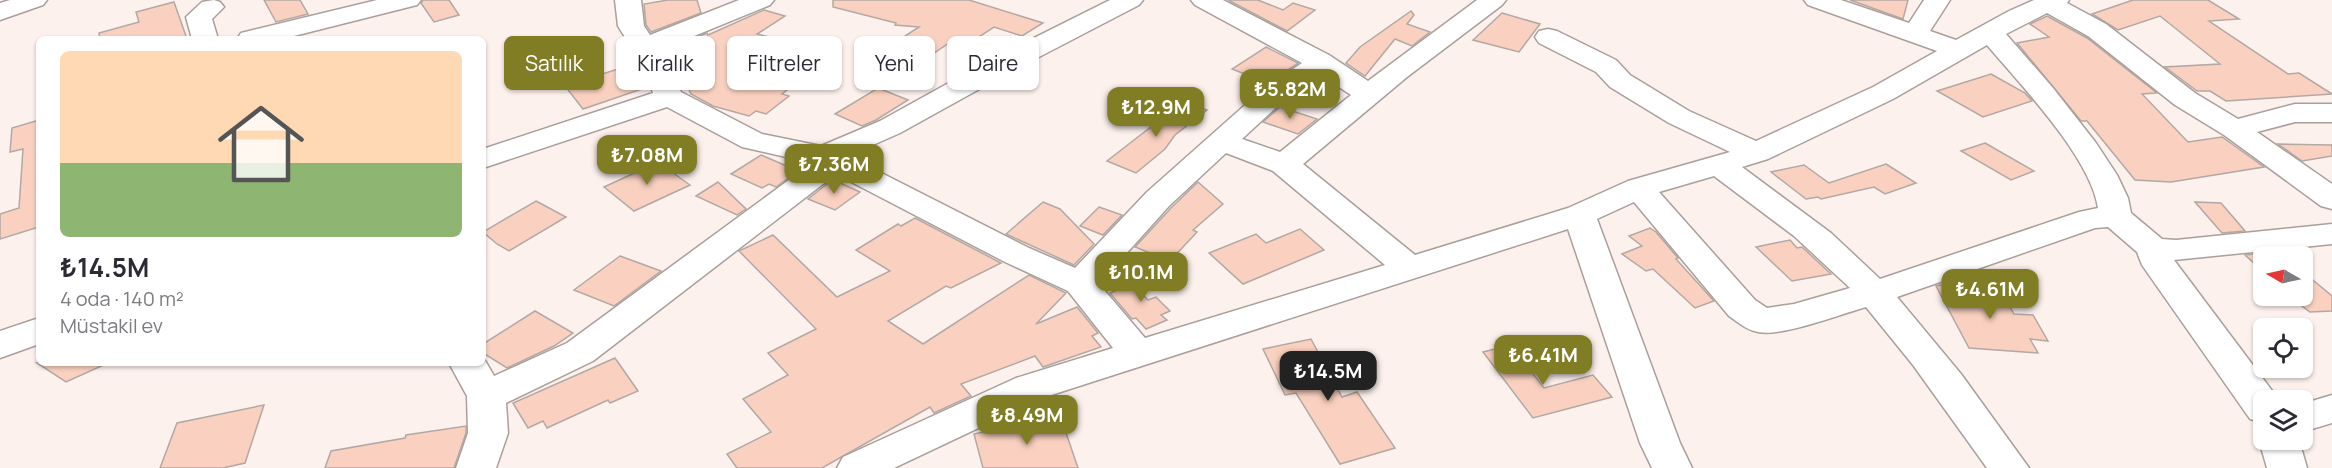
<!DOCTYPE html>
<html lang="tr">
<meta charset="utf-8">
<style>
:root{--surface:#fff;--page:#f7f7f7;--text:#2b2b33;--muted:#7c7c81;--line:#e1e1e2;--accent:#807d24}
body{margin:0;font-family:Manrope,sans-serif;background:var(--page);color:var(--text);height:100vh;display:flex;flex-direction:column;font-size:22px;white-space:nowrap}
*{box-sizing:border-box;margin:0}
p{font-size:20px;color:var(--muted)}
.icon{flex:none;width:33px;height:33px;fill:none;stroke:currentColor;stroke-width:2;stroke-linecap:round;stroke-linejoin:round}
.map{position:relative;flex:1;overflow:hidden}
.side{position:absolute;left:36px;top:36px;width:450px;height:330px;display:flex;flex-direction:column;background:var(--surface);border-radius:9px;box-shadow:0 2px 4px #0004}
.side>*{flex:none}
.guide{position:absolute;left:504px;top:36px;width:570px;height:54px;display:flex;gap:12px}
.needle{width:39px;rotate:279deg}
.fabs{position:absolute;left:2253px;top:246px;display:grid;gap:12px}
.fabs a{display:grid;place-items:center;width:60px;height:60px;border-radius:9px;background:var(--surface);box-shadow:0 2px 4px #0004;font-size:30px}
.price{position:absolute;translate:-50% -51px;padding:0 14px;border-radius:12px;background:var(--accent);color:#fff;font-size:20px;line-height:39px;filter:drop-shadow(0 2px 3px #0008)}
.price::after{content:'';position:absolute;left:50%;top:36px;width:18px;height:14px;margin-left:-9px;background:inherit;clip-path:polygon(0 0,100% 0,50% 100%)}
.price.current{background:#222;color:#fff}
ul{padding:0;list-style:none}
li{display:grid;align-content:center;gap:12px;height:318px;padding:0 24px}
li+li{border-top:2px solid var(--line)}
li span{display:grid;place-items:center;height:186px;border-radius:9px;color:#555}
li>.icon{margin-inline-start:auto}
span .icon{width:108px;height:108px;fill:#fffc;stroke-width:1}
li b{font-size:26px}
.chip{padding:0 21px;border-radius:9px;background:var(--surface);box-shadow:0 2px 4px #0004;font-size:21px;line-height:54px}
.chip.current{background:var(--accent);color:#fff}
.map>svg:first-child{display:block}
</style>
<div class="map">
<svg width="2332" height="468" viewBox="0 0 2332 468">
<rect width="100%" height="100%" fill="#fdf1ed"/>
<g fill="#fad1c1" stroke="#b2a8a4" stroke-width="1.5">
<path d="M264,0h36l8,14 -32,8z"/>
<path d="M423,0h26l10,15 -25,7 -13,-19z"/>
<path d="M668,0h29l4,13 -50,19 -5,-7 -2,-21z"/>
<path d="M833,0h136l74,23 -21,13 -28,-9 -29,19 -13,-5 -18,12 -29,-17 14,-9 -24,-2 1,-2 -63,-16z"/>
<path d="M1228,0h30l25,10 10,-7 22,7 -28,21z"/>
<path d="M1850,0h58l-5,19z"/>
<path d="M2133,0h75l31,19 -30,2 79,53 11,-1 33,21 -106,7 -16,-10h-13l-32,-24 55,-3 -60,-48 -42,14 -26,-16z"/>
<path d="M174,2l13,37h-87l-1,-6 40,-11 -3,-10z"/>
<path d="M764,10l21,6 -28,18 29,7 -28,19 12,24 18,5 -6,5 7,2 -23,18 -10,-3 -7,5 -36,-10 -22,-12 -3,-6 3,-1 -13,-33 -10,-5 39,-16 1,2z"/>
<path d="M1411,11l3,4 -7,9 23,8 -18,14 -17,-7 -30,37 -19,-13 14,-16z"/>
<path d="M1502,13l38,11 -21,28 -46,-12z"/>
<path d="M2047,16l40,22 70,55 -15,1 46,48 34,-5 42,30 -93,15 -36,-2 -48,-59h-6l-64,-78 32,-6 -19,-13z"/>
<path d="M1266,47l32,16 -30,20 -36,-14z"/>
<path d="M894,50l31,9 -36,23 -29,-12z"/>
<path d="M624,67l18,22 -59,20 -18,-23z"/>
<path d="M1991,74l34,19 7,8 -49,16 -46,-26z"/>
<path d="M878,88l30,12 -32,20 -14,6 -27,-12z"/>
<path d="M1183,102l24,8 -32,25 -10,14 -29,24 -29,-12z"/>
<path d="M1280,107l37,12 -19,15 -35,-12z"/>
<path d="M39,120v107l-39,12v-25l19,-6 4,-59 -13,3 2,-24z"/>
<path d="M1985,143l49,28 -23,9 -50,-29z"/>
<path d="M2278,144l54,1v11l-30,5z"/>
<path d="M761,155l37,16 -22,16 -7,-3 -7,4 -31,-14z"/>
<path d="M658,162l32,23 -56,26 -30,-24z"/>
<path d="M1886,164l30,19 -31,11 -11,-7 -53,12 -3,-2 -12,2 -35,-27 33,-7 25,18z"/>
<path d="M832,180l8,3 20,9 -25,18 -27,-11z"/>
<path d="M718,182l28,27 -9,6 -41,-19z"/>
<path d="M1198,182l25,22 -30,26 4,2 -27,29 -35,-14 36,-39z"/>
<path d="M536,201l30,16 -57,34 -12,-7 -14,-12z"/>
<path d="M1043,202l17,7 34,35 -20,21 -68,-31z"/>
<path d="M2195,202l26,1 24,28 -23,2z"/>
<path d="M1099,207l23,8 -19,20 -23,-9z"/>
<path d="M915,218l86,45 -50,25 -5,-2 -58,35 35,23 106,-69 37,18 -30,31 41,-17 21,26 -6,3 9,11 -58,20 -8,-11 -74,28 10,12 -37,17 -4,-6 -108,61h-85l-10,-14 44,-22 -28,-33 45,-24 -20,-22 48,-24 -77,-78 34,-16 64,62 53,-26 -34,-21 42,-26 3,2z"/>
<path d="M1650,228l6,4 22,26 -2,1 38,42 -19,7 -42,-39 -7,2 -24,-17 20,-8 -13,-10z"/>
<path d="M1300,229l24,21 -81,34 -34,-31 47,-19 10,9z"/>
<path d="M1790,240l7,8 5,-1 29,27 -39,7 -36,-34z"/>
<path d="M2265,253l3,3h-4v16l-19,-17z"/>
<path d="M620,256l41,15 -47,35 -40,-16z"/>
<path d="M2302,271l30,25v15l-22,1 -8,-6z"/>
<path d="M1160,272l-19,21 7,7 8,-3 14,14 -9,4 6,5 -21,9 -10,-11 -4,1 -22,-26z"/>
<path d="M1940,285l60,4 14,25 19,1 15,26 -18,-2 8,14 -69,-5 -33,-62z"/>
<path d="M535,311l38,22 -19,13 -47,22 -24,-15v-9z"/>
<path d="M1311,339l31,58 15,-5 38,56 -55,16 -44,-71 -11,2 -22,-46z"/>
<path d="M1511,345l33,43 49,-13 19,22 -79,21 -50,-66z"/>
<path d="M615,358l23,33 -28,12 -2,-3 -61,28 -4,-7 -15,7 -15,-25z"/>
<path d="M37,363h71l-42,19z"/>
<path d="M264,405l-19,58 -22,5h-63l17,-45z"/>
<path d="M1060,415l18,53h-95l-9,-34z"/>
<path d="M466,426v7l-12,35h-129l6,-17 74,-13 1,-3z"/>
</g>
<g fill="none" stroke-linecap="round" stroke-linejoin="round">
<g stroke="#a99f9b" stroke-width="3">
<g id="minor">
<path d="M10,0h37l-4,5 -43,15v-17z"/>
<path d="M214,0l6,2 4,5 -12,12 6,20h-26l-6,-22 16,-15z"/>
<path d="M377,0h44l-4,5 -135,34h-45l4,-6z"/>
<path d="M615,0h26l3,26 6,9 89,-35h35l-4,5 -110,45 10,15 11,27 81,42 59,12 59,-25 112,-62 118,-59h33l-4,5 -127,66 -112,62 -52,23 181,92 46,20 72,-76 115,-102 40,-27 -107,-58 -4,-5h32l106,55 39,26 109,-81h29l-4,5 -95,72 -104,87 112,91 153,-47 60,-27 102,-29 -61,-29 -59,-36 -14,-15 -57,-29 -4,-6 4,-6 9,-2 9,2 59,29 14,15 59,36 67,30 117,-54 64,-36 -129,-46 -4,-5h37l68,23 15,-23h26l-20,31 26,9 53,-29 25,-11h35l-2,3 39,21 89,69 43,26 57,-15h37v18h-37l-38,10 75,52v25l-11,-3 -97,-71 -49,-30 -87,-69 -41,-23 -41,21 47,54 43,55 21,32 11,23 3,15 31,26 14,1 156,-16v20l-158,16 105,140h-15v23l-14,-4 -108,-154 -5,-13 -29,-25 -13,1 -198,69 64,77 68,94h-42l-74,-103 -47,-58c-25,7 -84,30 -108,25 -11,-2 -19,-9 -29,-16l-95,-114 -37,17 83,224 12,25h-40l-12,-25 -72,-214 -526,169 -148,70h-57l6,-11 173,-79 97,-30 -45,-57 -63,-29 -169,-88 -243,187 -87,42 2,30 -12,35h-40l12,-35 -1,-37 -18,-33h34v-6l11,19 73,-33 245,-180 -70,-16 -75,-40 -184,61v-19l170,-56 -11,-28 -24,-39zM1987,45c33,39 104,113 111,163l-19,4 -199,67 -49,-46 -89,-66 26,-8 125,-60zM1321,75l30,20 -71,57 -38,-13 40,-37zM1226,153l47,18 112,94 -240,73 -46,-54 70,-78zM1714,176l80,60 56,52 -56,16 -27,4 -12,-8 -96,-108z"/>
<path d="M39,318v26l-39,14v-27z"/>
<path d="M2332,395v28l-30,9v-28z"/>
<path d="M2264,432v8h35l8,28h-40l-8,-28z"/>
</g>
</g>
<use href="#minor" fill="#fff" fill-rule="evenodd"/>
</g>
</svg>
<div class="fabs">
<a><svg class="needle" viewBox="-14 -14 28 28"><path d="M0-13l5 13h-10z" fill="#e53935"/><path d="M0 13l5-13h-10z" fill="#7c7c81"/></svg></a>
<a><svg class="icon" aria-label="locate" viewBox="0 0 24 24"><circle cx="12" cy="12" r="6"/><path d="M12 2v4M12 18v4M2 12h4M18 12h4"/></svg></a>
<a><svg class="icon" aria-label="layers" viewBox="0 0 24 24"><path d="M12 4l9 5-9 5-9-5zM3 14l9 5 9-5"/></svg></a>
</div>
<b class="price" style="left:1290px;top:120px">₺5.82M</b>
<b class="price" style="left:1156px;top:138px">₺12.9M</b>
<b class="price" style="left:647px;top:186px">₺7.08M</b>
<b class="price" style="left:834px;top:195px">₺7.36M</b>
<b class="price" style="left:1141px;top:303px">₺10.1M</b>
<b class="price" style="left:1990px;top:320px">₺4.61M</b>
<b class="price" style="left:1543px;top:386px">₺6.41M</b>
<b class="price current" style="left:1328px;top:402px">₺14.5M</b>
<b class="price" style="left:1027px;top:446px">₺8.49M</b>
<div class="guide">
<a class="chip current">Satılık</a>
<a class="chip">Kiralık</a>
<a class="chip">Filtreler</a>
<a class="chip">Yeni</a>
<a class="chip">Daire</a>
</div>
<section class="side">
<ul>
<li><span style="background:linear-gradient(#ffd9b3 60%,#8fb573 0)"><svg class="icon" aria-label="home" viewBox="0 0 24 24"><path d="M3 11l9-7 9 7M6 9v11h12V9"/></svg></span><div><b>₺14.5M</b><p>4 oda · 140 m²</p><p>Müstakil ev</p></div></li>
</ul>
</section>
</div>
